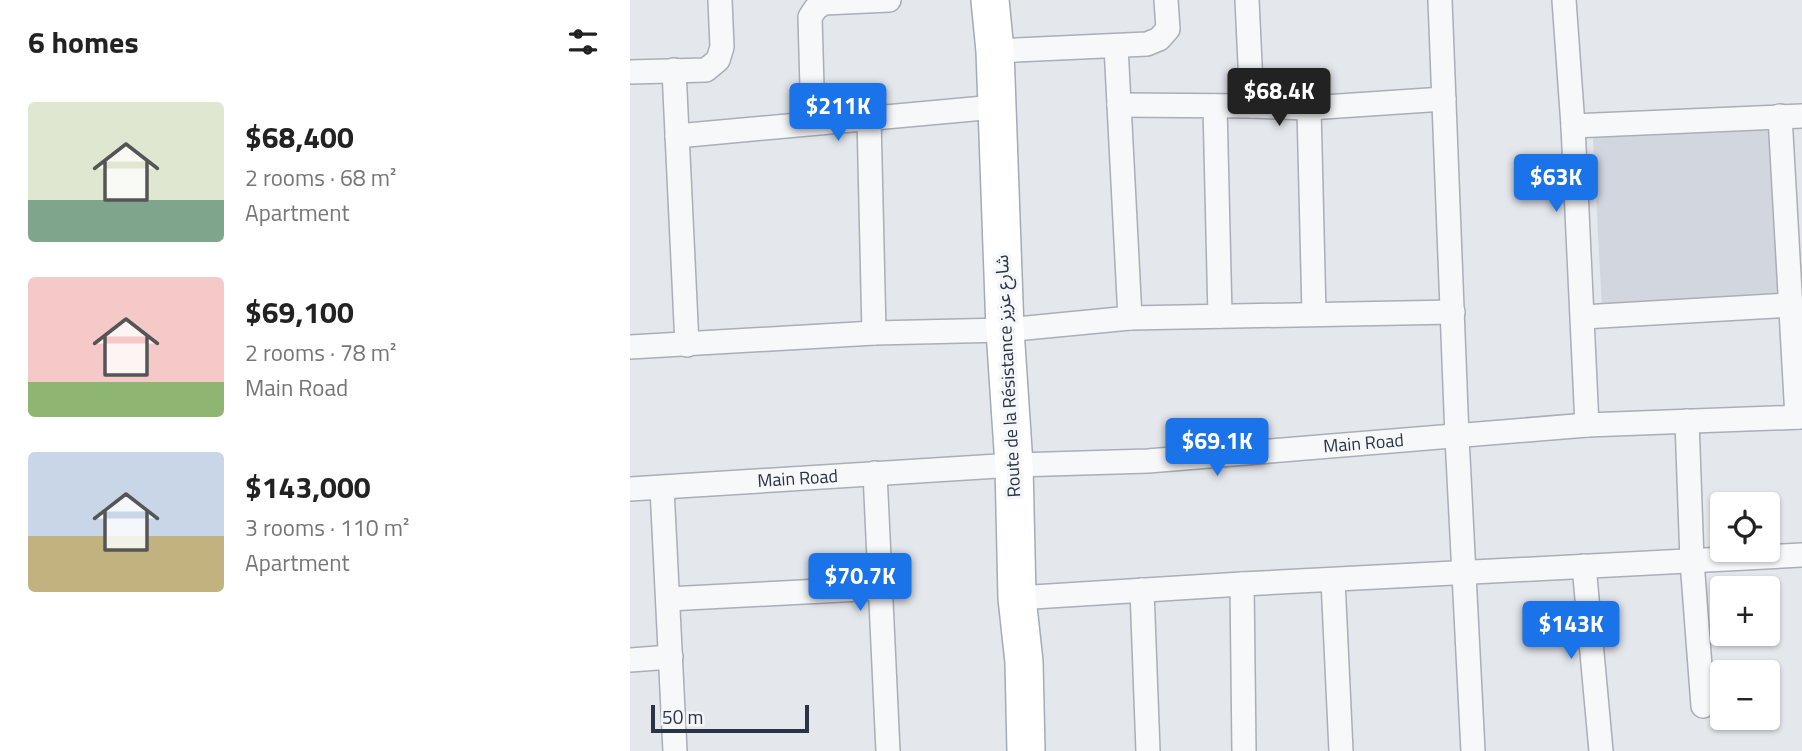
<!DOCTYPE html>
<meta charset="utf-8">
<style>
:root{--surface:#fff;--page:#f6f6f6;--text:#222;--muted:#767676;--accent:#1a73e8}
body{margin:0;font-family:"Titillium Web","Noto Sans Arabic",sans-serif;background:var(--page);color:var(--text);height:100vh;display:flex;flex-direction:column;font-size:26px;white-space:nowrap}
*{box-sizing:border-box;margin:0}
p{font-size:23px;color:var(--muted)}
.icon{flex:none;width:38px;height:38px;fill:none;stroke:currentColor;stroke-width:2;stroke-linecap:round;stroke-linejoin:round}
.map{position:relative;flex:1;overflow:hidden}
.drawer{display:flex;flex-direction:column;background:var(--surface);width:630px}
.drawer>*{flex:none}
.tools{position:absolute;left:1080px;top:492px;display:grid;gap:14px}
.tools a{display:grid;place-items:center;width:70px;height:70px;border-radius:7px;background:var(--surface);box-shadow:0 2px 5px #0004;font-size:35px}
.scale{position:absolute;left:21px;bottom:18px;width:158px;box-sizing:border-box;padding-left:7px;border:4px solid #2b3445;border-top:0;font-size:19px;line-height:24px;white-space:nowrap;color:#2b3445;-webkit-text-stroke:5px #f4f6f9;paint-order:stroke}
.price{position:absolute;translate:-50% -60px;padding:0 16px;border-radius:7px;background:var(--accent);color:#fff;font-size:23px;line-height:46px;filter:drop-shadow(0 2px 4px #0008)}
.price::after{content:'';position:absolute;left:50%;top:42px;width:21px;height:16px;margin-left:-10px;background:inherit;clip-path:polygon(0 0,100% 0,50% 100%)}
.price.current{background:#222;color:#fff}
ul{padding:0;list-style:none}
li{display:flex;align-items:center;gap:21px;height:175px;padding:0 28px}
li span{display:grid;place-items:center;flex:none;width:196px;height:140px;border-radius:7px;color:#555}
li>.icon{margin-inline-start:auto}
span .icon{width:84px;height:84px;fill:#fffc;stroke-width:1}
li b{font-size:30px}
h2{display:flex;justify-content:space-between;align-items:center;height:84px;padding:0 28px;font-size:30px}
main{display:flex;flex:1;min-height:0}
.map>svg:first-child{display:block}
</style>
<main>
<section class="drawer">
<h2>6 homes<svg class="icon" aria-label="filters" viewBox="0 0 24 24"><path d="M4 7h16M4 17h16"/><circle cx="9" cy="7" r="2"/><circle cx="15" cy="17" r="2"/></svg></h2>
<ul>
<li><span style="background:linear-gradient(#dfe7d0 70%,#7fa58c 0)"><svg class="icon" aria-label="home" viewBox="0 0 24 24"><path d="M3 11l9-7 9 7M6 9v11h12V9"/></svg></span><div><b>$68,400</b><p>2 rooms · 68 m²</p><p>Apartment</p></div></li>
<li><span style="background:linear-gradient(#f6c9c9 75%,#8fb573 0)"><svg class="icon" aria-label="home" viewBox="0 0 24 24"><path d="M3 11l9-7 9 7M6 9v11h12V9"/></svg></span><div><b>$69,100</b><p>2 rooms · 78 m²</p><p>Main Road</p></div></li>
<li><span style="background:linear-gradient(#c9d6e8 60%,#c2b280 0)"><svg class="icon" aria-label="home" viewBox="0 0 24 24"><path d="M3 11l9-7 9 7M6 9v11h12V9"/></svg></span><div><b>$143,000</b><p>3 rooms · 110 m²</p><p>Apartment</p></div></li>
</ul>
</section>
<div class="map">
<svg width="1172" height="751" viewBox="0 0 1172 751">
<rect width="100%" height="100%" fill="#e4e7ec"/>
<path fill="#d2d6de" d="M1141,130l9,171 -178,8 -9,-171z"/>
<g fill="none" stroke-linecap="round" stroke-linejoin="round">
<g stroke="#a9aeb7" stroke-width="26">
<g id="street">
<path d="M617,0l5,106 57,2 135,-9"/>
<path d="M810,0l17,437 16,314"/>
<path d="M934,0l9,126 14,299"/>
<path d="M486,46l14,272"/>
<path d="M365,51l152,-7 12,-5 9,-10 -2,-29"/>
<path d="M44,70l13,275"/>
<path d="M0,72l76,-2 12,-10 4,-13 -2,-47"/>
<path d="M489,105l133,1"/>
<path d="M585,106l5,210"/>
<path d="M679,108l5,206"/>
<path d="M1150,116l17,301"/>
<path d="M239,118l5,215"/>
<path d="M183,123l-3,-106 6,-9 8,-5 65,-3"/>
<path d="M943,126l229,-10"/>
<path d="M47,136l318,-29"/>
<path d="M953,317l208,-12"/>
<path d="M0,347l244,-14 131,-3 125,-12 323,-6"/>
<path d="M1057,421l5,140 11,145"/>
<path d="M245,473l13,278"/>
<path d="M32,488l13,263"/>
<path id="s1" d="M0,489l384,-24 134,-4 439,-36 215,-8"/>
<path d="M954,566l17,185"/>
<path d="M703,580l8,171"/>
<path d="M612,584l2,167"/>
<path d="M512,590l6,161"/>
<path d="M387,598l225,-14 560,-29"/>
<path d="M38,599l212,-11"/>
<path d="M0,660l41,-3"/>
</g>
</g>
<g stroke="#a3abb8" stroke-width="40">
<path id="primary" d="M360,0l5,51 10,279 9,135 3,133 7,64 2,89"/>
</g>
<use href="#street" stroke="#f7f8fa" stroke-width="23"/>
<use href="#primary" stroke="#fff" stroke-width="37"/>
</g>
<g text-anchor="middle" stroke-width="7" stroke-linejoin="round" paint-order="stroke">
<g font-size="18" fill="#2b3445" stroke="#f4f6f9">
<text transform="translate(378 376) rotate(-93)" y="6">Route de la Résistance شارع عزيز</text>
<text dy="6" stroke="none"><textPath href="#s1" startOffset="735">Main Road</textPath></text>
<text dy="6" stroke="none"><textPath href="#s1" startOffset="168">Main Road</textPath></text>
</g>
</g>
</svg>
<div class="tools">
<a><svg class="icon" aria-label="locate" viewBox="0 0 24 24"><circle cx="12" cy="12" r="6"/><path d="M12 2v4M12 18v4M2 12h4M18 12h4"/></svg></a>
<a>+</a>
<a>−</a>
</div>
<div class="scale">50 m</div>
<b class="price current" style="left:649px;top:128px">$68.4K</b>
<b class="price" style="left:208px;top:143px">$211K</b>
<b class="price" style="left:926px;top:214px">$63K</b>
<b class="price" style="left:587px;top:478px">$69.1K</b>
<b class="price" style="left:230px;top:613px">$70.7K</b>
<b class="price" style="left:941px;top:661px">$143K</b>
</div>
</main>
